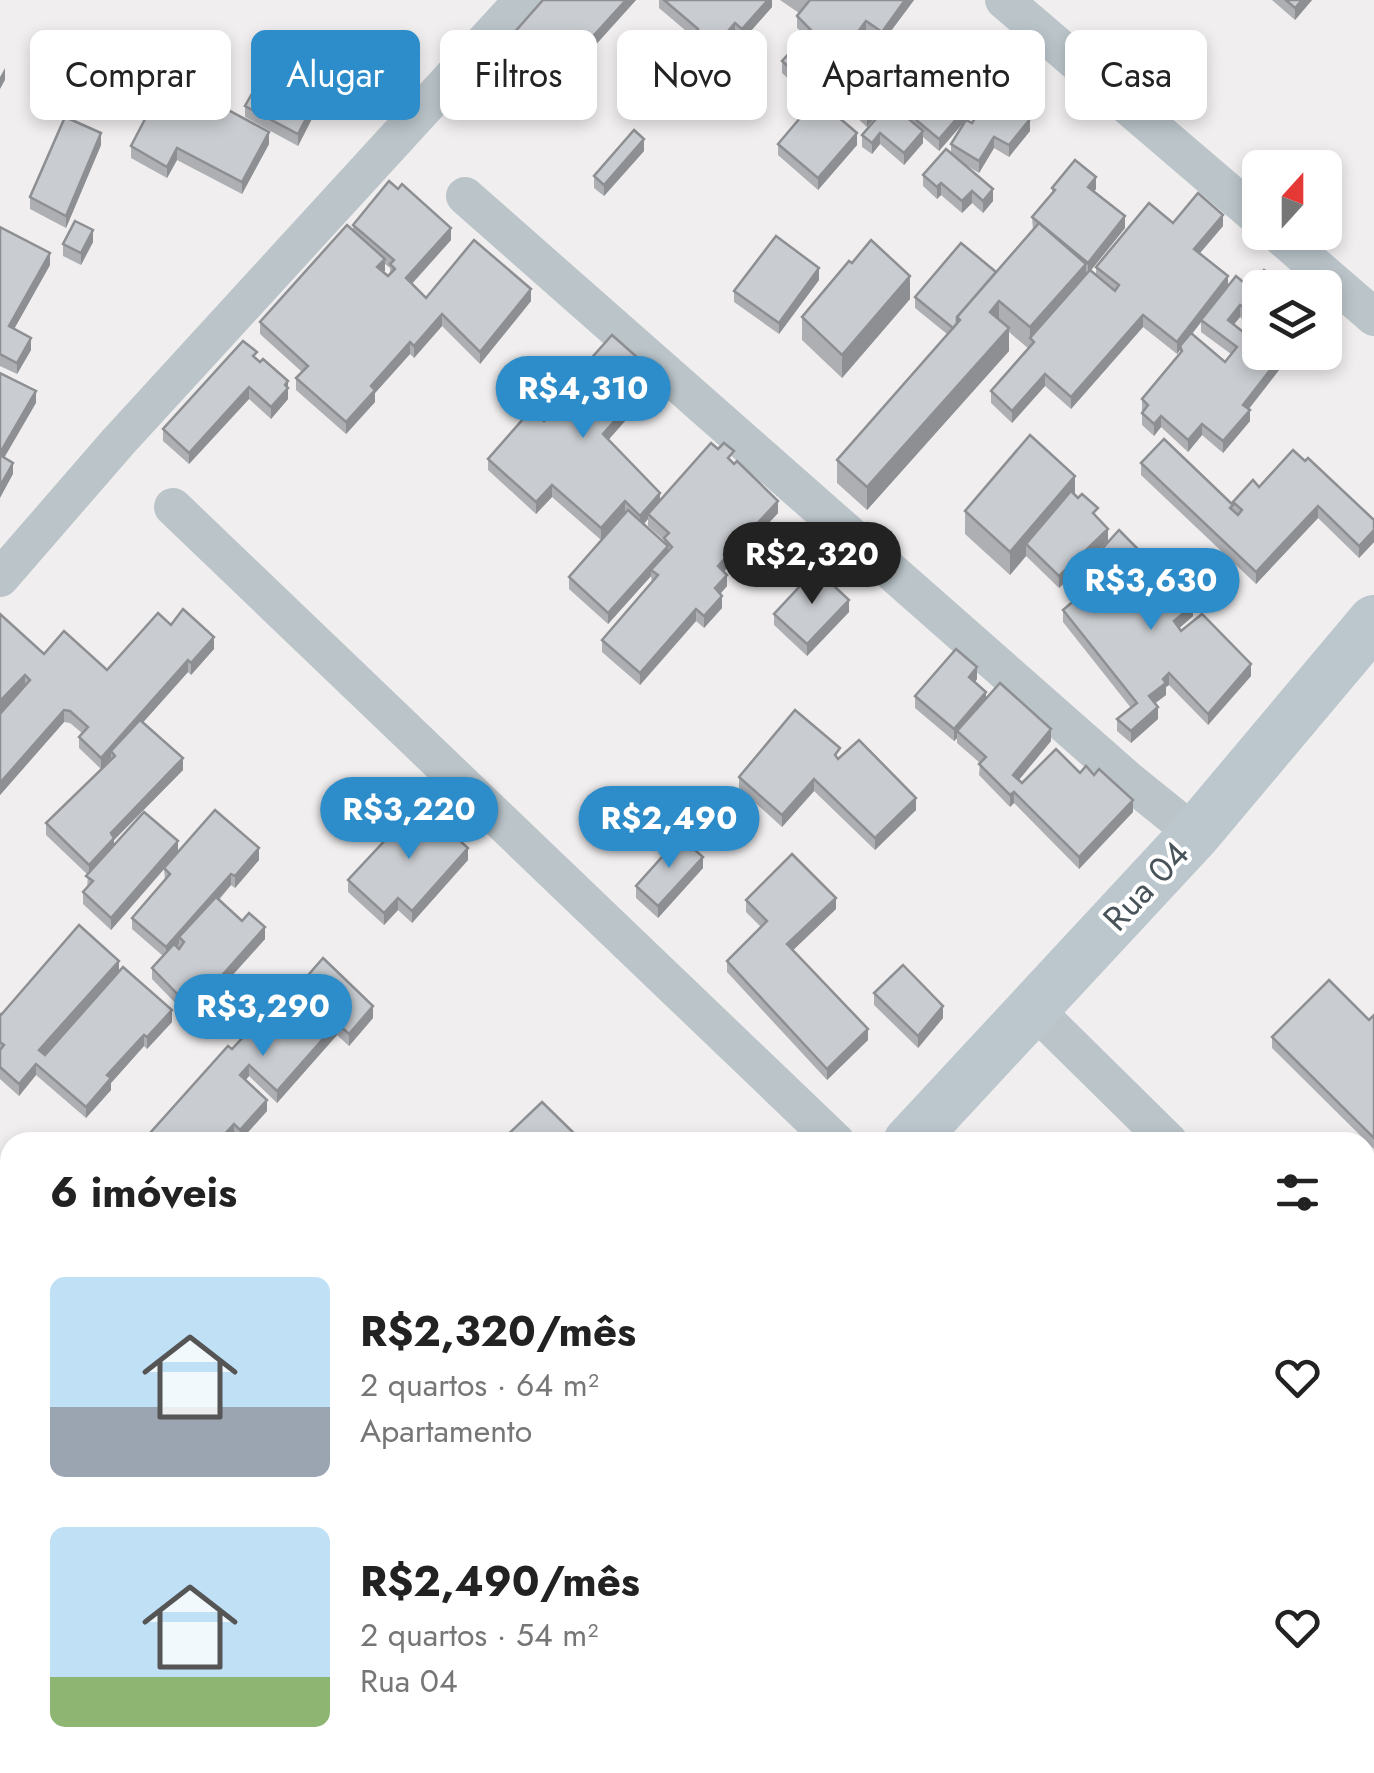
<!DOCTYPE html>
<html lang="pt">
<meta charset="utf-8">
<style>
:root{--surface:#fff;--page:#f2f2f2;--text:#222;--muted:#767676;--accent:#2d8dca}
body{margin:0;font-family:Jost,sans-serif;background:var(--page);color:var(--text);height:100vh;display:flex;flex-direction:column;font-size:38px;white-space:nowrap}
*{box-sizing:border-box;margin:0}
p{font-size:32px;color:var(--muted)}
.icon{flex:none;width:55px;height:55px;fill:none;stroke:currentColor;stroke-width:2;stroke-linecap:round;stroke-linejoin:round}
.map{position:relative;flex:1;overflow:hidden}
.drawer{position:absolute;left:0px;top:1132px;width:1375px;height:642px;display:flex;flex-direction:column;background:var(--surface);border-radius:30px 30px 0 0;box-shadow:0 5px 15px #0003}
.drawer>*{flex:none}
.top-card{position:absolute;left:30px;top:30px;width:1315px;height:90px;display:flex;gap:20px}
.needle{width:65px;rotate:21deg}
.tools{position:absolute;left:1242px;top:150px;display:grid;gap:20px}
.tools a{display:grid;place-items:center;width:100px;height:100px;border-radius:15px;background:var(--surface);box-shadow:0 5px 15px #0003;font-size:50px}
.price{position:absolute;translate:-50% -85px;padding:0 22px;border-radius:35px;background:var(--accent);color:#fff;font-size:32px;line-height:65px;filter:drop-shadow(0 2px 5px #0008)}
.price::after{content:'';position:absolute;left:50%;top:60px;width:30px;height:22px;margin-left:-15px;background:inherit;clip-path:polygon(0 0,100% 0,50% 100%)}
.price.current{background:#222;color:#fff}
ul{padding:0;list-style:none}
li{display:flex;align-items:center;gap:30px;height:250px;padding:0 50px}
li span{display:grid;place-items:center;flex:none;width:280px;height:200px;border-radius:15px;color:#555}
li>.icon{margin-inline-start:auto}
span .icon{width:120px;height:120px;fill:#fffc;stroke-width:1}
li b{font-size:42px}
h2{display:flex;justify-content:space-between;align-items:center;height:120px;padding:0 50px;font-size:42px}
.pill{padding:0 35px;border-radius:15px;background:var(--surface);box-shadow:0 5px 15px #0003;font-size:35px;line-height:90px}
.pill.current{background:var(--accent);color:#fff}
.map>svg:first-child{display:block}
</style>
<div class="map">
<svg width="1374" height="1773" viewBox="0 0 1374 1773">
<rect width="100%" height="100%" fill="#f0eeee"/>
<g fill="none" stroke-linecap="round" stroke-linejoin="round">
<g stroke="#bac4c9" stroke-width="38">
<path d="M1004,0l256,219"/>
<path d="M465,196l663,584 67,54"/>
<path d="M1276,232l98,85"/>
<path d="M173,507l663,635"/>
<path d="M0,578l118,-136 405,-442"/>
<path d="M1033,1008l136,134"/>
<path d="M0,1322l10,11"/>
<path d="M1365,1337l9,9"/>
<path d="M1118,1765l8,8"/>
<path d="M868,1773l9,-8"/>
</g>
<g stroke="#bbc7cd" stroke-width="52">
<path d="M909,1142l286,-308 179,-213"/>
<path d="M285,1773l8,-8"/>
</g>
</g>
<g fill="#adafb3" fill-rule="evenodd">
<path d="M543,0h93l-81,90 -25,-23 -5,5 -20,-18v-11z"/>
<path d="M659,0h113v7l-30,34 -7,-6 -14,16 1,12 -49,55 -12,-10v-12l8,-9 -7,-5v-12l30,-34 -33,-28z"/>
<path d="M780,0h134l-32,43 -16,-10 -21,28 39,46 -17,20 -23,-21 -8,9 21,30 -39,45 -40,-35v-11l34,-39 -1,-6 -29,-26v-12l24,-25 -9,-8v-12l2,-3z"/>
<path d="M1272,0h40l-17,20z"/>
<path d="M964,38l41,47 -11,12 36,34 -21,26 -15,-9 -15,25 -18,-11 32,39 -10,12 -11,-10 -10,10 -21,-18 -4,4 -14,-13v-11l28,-22v-9l21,-21 14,-22 -3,-1 -44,51 -16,-14v6l-19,22 -24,-21 -8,10 -10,-7v-12l41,-21v-5z"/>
<path d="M325,93l-27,53 -53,-29v-11z"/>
<path d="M269,144l-27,50 -65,-34 -10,18 -36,-20v-12z"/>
<path d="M101,145l-35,83 -36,-19v-12z"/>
<path d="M644,151l-40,45 -10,-8v-12z"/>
<path d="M1075,160l21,17v12l-2,3 31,24v12l-34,42 5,5v-8l53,-64 24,20 25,-30 25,22v11l-23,27 28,23v9l8,-9 14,12 14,-18 18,14v4h-22v64h33l-44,57 1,12 -27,32 -21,-18 -14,17 -27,-25 -7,9 -12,-11v-26l38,-46v-3l-3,4 -34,-27 -72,82 -26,-23 -33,37 -21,-20v-12l38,-42 -20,-17v19l-142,159 -30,-27v-23l110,-126 -32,-26v-11l46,-54 35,29 37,-42 -1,-13 20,-25v-4zM1240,317l13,10 -6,8 -14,-10zM1201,322v10l30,22 -6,8 -33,-28z"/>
<path d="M353,225l98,15 -39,44 14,14 105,3 -51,63 -38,-38 -28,32 -4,-4 -35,39v9l-29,32 -50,-44v-12l6,-6 -42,-38v-12l93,-92zM385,264l5,4v6l-2,2 -4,-4z"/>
<path d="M0,227l50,38 -36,64 17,21 -14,24 -17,-8z"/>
<path d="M93,242l-12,23 -18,-9v-12z"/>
<path d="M852,263l58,36 -68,79 -40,-38v-23z"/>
<path d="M819,280l-40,54 -45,-32v-11z"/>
<path d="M257,359l31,22v18l-17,20 -22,-20 -60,65 -26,-23v-12z"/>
<path d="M587,363l69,23 -48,54 52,60 74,-37 44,50 -54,58 3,15 -7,8 2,14 -18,20 -8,-7 -56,64 -38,-33v-12l50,-58 -1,-6 -43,48 -39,-35v-12l32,-37 -49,-43 -16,17 -48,-44v-11l55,-38v-8l17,-13 27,-30zM648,519v7l16,14v2l-20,-18z"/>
<path d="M1141,463l92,41v-2l26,-15 115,33v22l-15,16 -41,-40 -62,66 -115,-109z"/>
<path d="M1075,495l23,24 10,22 -49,47 -33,-32 -16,19 -45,-41v-23z"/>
<path d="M1091,561l102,55 -14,12 2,3 70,45 -43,49 -39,-40 -3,2v8l-11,8 3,16 -27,24 -14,-12v-12l14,-11 -68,-86v-12l36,-29 -8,-8z"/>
<path d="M849,612l-42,44 -33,-31v-11z"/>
<path d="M0,614l44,40 63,16 64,-45 43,24 -23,26 -3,-3 -45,50 40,48 -69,70v5l145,15 -24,28 -4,-3 -12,15 46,39 -73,81 -40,-41v-11l11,-12 -31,-27v-11l33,-38 -1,-11 -53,61 -28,-26v-12l4,-4 1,-13 -42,-40v-12l55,-54 -22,-21v-11l3,-4 -12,-10 -6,-1 -64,73z"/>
<path d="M977,679l-2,3 11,17 65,42 -32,39 3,3 58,-10 53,39 -54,57 -65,-66 -4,4 -31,-32 1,-12 -23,-20v-5l-3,3 -39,-33v-12z"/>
<path d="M840,757l76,53 -41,40 -61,-59 -32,36 -43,-39v-11z"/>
<path d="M468,860l-56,63 -14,-13 -14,15 -36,-33v-12z"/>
<path d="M703,868l-45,50 -22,-20v-12z"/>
<path d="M746,900l90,9 -43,41 75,90 -41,40 -100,-108v-11l34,-34 -15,-15z"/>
<path d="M119,971l53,51 -25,27 -3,-3 -33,37v7l-25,28 -50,-43 -17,21 -19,-17v-65l1,1z"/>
<path d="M874,993l69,25 -25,30 -44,-43z"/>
<path d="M1374,1015v134l-102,-101v-11l97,-17z"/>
<path d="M373,1018l-24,28 -12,-11 -60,68 -28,-27 -4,4 22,31 -27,30 -6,-5 -4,4v2h-88l90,-93 32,-23z"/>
<path d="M710,1765h47l-8,8h-31z"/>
<path d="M910,1765h123l-8,8h-114z"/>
</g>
<g fill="#8d8f92">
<path d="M626,0h10l-81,90v-12z"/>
<path d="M768,0h4v7l-30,34v-12z"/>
<path d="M905,0h9l-32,43v-11z"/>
<path d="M1302,0h10l-17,20v-12z"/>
<path d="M866,21v12l-26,35v-12z"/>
<path d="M735,23v12l-20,23v-12z"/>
<path d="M722,52v11l-49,55v-11z"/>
<path d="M530,55v12l-5,5v-11z"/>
<path d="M5,68v12l-5,9v-12z"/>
<path d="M1005,73v12l-16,18v-12z"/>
<path d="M325,82v11l-27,53v-12z"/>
<path d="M983,88v12l-44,51v-12z"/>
<path d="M844,94v12l-14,15v-11z"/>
<path d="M884,96v11l-17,20v-12z"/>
<path d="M1030,119v12l-21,26v-12z"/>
<path d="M923,131v12l-19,22v-12z"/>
<path d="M269,132v12l-27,50v-12z"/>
<path d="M101,133v12l-35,83v-12z"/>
<path d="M857,133v12l-39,45v-12z"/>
<path d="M880,133v11l-8,10v-11z"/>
<path d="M994,137v11l-15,25v-12z"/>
<path d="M644,139v12l-40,45v-11z"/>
<path d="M177,148v12l-10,18v-11z"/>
<path d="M1096,177v12l-8,10v-12z"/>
<path d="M941,183v12l-4,4v-12z"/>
<path d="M993,189v12l-10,12v-12z"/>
<path d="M972,191v12l-10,10v-12z"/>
<path d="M1223,215v11l-29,34v-11z"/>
<path d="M1125,216v12l-37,46v-11z"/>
<path d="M451,228v12l-45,50v-12z"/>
<path d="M93,230v12l-12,23v-12z"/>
<path d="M50,253v12l-41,73v-12z"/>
<path d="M385,259v12l-8,7v-11z"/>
<path d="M1086,264v23l-52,55 -4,-4v-11z"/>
<path d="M819,268v12l-40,54v-11z"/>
<path d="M910,276v23l-68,79v-23z"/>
<path d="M1228,276v11l-47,61 -1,-2v4l-3,4v-12z"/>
<path d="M531,289v12l-51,63v-12z"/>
<path d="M999,301v23l-9,-12z"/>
<path d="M1240,305v12l-12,15v-12z"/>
<path d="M442,314v12l-28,32v-12z"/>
<path d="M1143,315v12l-72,82v-12z"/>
<path d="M1009,328v23l-142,159v-23z"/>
<path d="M31,338v12l-14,24v-11z"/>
<path d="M410,342v12l-35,39v9l-29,32v-12l25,-36z"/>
<path d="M1284,352h9l-50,64v-11z"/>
<path d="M656,374v12l-53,60v-12z"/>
<path d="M1045,374v12l-33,37v-12z"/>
<path d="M288,381v18l-17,20v-12z"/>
<path d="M249,387v12l-60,65v-11z"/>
<path d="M36,391v12l-36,62v-12z"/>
<path d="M1250,410v11l-27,32v-12z"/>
<path d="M1161,416v11l-7,9v-12z"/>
<path d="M1202,424v11l-14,17v-12z"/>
<path d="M13,463v11l-13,24v-12z"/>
<path d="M1075,476v23l-49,45v12l-16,19v-23z"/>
<path d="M552,485v12l-16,17v-12z"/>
<path d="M660,493v12l-12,9v5l-8,9v-12z"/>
<path d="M625,501v11l-24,28v-12z"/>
<path d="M778,501v12l-60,65v-12z"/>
<path d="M1318,506v12l-62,66v-12z"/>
<path d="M1108,529v12l-49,47v-12z"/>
<path d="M1374,530v12l-15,16v-12z"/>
<path d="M668,546v12l-17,12v6l-43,48v-11z"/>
<path d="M727,575v11l-12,14v-12z"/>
<path d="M722,596v12l-18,20v-12z"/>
<path d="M849,600v12l-42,44v-12z"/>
<path d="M1193,605v11l-19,17v-12z"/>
<path d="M696,609v12l-56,64v-12z"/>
<path d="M214,637v12l-23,26v-12z"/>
<path d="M188,660v12l-74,83 -3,-4v7l-10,11v-11z"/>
<path d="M1251,664v12l-43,49v-11z"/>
<path d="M977,667v12l-8,10v-12z"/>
<path d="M1169,673v12l-3,2v8l-17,13v-12z"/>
<path d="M25,675v12l-25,26v-12z"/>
<path d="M986,692v12l-29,27v7l-3,3v-12z"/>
<path d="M1158,707v12l-27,24v-12z"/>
<path d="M64,710v12l-64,73v-12z"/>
<path d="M1051,729v12l-38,46v-12z"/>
<path d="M183,758v12l-69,70v9l-25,27v-11l22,-32z"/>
<path d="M814,779v12l-32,36v-12z"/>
<path d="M1014,792v11l-4,4v-12z"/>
<path d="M916,798v12l-41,40v-12z"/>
<path d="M1133,800v12l-54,57v-12z"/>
<path d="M178,841v12l-67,77v-12z"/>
<path d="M259,848v12l-24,28v-12z"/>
<path d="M468,848v12l-56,63v-12z"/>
<path d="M703,857v11l-45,50v-12z"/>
<path d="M231,874v11l-49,55 -3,-3v7l-13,14v-11z"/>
<path d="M398,898v12l-14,15v-12z"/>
<path d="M836,898v11l-49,47v-12z"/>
<path d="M265,927v12l-73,81v-11z"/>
<path d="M119,961v11l-80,90v-12z"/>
<path d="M373,1006v12l-24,28v-12z"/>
<path d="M943,1006v12l-25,30v-12z"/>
<path d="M172,1010v12l-25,27v-12z"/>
<path d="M337,1023v12l-60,68v-12z"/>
<path d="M868,1029v11l-41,40v-11z"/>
<path d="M144,1035v11l-33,37v7l-25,28v-11l21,-32z"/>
<path d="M36,1064v11l-17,21v-12z"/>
<path d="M249,1065v11l-9,11v-12z"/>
<path d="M267,1100v11l-27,30v-11z"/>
<path d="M234,1124v12l-7,6 -3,-7z"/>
<path d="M10,1585v11l-10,11v-11z"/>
<path d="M10,1683v11l-10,12v-12z"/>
<path d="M13,1765h9v2l-6,6h-11z"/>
<path d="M745,1765h12l-8,8h-12z"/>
<path d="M1021,1765h12l-8,8h-12z"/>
</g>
<g fill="#c9ccd0" stroke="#8d8f92" stroke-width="2.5">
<path d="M543,0h83l-71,78 -25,-23 -5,6 -20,-18z"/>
<path d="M664,0h104l-26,29 -7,-6 -20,23 7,6 -49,55 -12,-11 14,-15 -13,-11 36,-41z"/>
<path d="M810,0h95l-23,32 -16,-11 -26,35 44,40 -17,19 -23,-21 -14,16 27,23 -39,45 -40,-34 39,-46 -6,-5 3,-3 -32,-29 29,-31 -14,-14z"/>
<path d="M1286,0h16l-7,8z"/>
<path d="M964,38l41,35 -16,18 -6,-3 -44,51 -36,-30z"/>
<path d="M275,53l50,29 -27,52 -53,-28z"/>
<path d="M167,77l102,55 -27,50 -65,-34 -10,19 -36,-21z"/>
<path d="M990,94l40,25 -21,26 -15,-8 -15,24 -28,-17 15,-24 6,3z"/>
<path d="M890,103l33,28 -19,22 -24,-20 -8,10 -10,-8z"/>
<path d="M65,117l36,16 -35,83 -36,-19z"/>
<path d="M634,130l10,9 -40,46 -10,-9z"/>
<path d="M946,149l47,40 -10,12 -11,-10 -10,10 -21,-18 -4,4 -14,-12z"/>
<path d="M1075,160l21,17 -8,10 37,29 -37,47 -56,-46 23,-27 -3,-2z"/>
<path d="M389,181l9,8 4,-5 49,44 -45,50 20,20 48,-58 57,49 -51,63 -38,-38 -28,32 -4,-4 -39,44 4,4 -29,32 -50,-44 12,-12 -48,-44 87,-97 38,34 -8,8 11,9 7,-7 -5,-5 4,-4 -41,-35z"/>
<path d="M1198,193l25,22 -29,34 34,27 -51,66 -34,-27 -72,82 -26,-23 -33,37 -21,-20 43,-49 -4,-4 60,-68 25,21 4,-6 -23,-18 53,-64 24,20z"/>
<path d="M75,221l18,9 -12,23 -18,-9z"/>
<path d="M1039,223l47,41 -56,63 -31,-26 -9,11 19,16 -142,159 -30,-27 123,-140 -3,-3z"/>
<path d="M0,227l50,26 -41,73 22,12 -14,25 -17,-9z"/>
<path d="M776,236l43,32 -40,55 -45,-32z"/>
<path d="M871,240l39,36 -68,79 -40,-38 47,-56 3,2z"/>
<path d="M961,243l35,29 -39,45v6l-4,5 -38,-31z"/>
<path d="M1264,270l18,14 -3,4h-19v25l-4,4 -16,-12 -12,15 19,15 13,-17v34h24l-41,53 7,5 -27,31 -21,-17 -14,16 -27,-24 -7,8 -12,-11 6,-8 -6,-6 40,-48 -2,-5 11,-13 34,29 12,-15 -36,-27 35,-44 14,12z"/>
<path d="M612,335l44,39 -53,60 57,59 -20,23 -15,-15 -24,27 -49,-43 -16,17 -48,-43 43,-49 13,11 3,-3 -4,-5 14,-15 3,2 31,-34 -4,-3z"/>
<path d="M243,341l14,11 -4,4 7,6 3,-3 25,22 -3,4 3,3 -17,19 -22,-20 -60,66 -26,-24z"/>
<path d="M0,373l36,18 -36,62z"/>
<path d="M1030,435l45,41 -65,76 -45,-41z"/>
<path d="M1164,439l69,66 -3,3 8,7 4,-5 -9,-8 20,-22 6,7 34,-37 12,11 3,-3 66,62v10l-15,16 -41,-40 -62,66 -115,-109z"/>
<path d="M711,443l7,6 6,-6 10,8 -6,7 6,6 3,-3 41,40 -60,65 9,9 -12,13 7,8 -18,20 -8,-7 -56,64 -38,-33 56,-65 -7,-5 21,-23 -8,-9 5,-5 -21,-19z"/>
<path d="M0,455l13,8 -13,23z"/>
<path d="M1071,491l7,7 4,-4 16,14 -5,5 15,16 -49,47 -33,-32z"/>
<path d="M628,510l40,36 -60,67 -39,-36z"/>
<path d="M1119,530l74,75 -19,16 7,10 21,-17 49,50 -43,50 -39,-41 -6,6 3,4 -17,13 9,11 -27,24 -14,-12 20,-16 -74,-93 42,-35 -14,-14z"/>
<path d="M816,569l33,31 -42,44 -33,-30z"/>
<path d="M183,609l31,28 -23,26 -3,-3 -87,98 -22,-21 9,-10 -18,-16 -6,-1 -64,73v-69l30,-34 -5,-5 -25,26v-87l44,40 20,-23 43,39 51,-57 13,12z"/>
<path d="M956,649l21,18 -8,10 17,15 -32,37 -39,-33z"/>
<path d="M1000,683l51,46 -38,46 9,8 34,-34 24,24 6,-7 8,9 5,-6 34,31 -54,57 -65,-65 -4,3 -31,-31 7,-7 -29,-26z"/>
<path d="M795,710l45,38 -5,7 3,4 21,-19 57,58 -41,40 -61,-59 -32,36 -43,-38z"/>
<path d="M140,720l43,38 -72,75 3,5 -25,27 -43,-42 69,-67 -4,-5z"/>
<path d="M419,804l49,44 -56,63 -14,-13 -14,15 -36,-33z"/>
<path d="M215,810l44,38 -24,28 -4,-2 -65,73 -34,-29 38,-44 -6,-6z"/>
<path d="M144,812l34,29 -67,77 -28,-26 10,-11 -7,-5z"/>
<path d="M680,837l23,20 -45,49 -22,-20z"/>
<path d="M792,854l44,44 -49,46 81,85 -41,40 -100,-108 40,-40 -21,-21z"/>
<path d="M216,897l26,24 7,-8 16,14 -73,82 -40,-41 22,-24 5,5 5,-7 -5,-5z"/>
<path d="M79,925l40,36 -80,89 6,5 78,-88 49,43 -25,27 -3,-2 -37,40 4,3 -25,29 -50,-43 -17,20 -19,-17v-17l4,-5 -4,-3v-28l1,1z"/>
<path d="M323,958l50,48 -24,28 -12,-11 -60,68 -28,-26 -9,10 27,25 -27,30 -6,-6 -10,11 6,5 -1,2h-87l86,-96 4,3 26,-28 6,5z"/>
<path d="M903,965l40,41 -25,30 -44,-43z"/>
<path d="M1329,980l40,40 5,-5v123l-102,-101z"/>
<path d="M542,1102l41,40h-83z"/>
<path d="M10,1534v51l-10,11v-51z"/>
<path d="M4,1602l3,4 3,-3v80l-10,11v-88z"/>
<path d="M1,1735l9,8v22h3l-8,8h-5v-37z"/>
<path d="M721,1765h24l-8,8h-8z"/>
<path d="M895,1765h11l1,1 -5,7h-15z"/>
<path d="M915,1765h106l-8,8h-90z"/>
</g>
<g text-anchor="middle" stroke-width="8" stroke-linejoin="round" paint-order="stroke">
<g font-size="35" fill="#485459" stroke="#fff">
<text transform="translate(1146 886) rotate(-47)" y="12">Rua 04</text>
</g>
</g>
</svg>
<div class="tools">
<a><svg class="needle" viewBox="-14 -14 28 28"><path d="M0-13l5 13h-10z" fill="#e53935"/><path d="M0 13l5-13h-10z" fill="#767676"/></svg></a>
<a><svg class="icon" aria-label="layers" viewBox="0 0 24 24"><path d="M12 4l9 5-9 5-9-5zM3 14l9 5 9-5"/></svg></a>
</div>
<b class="price" style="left:583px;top:441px">R$4,310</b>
<b class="price current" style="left:812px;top:607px">R$2,320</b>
<b class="price" style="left:1151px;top:633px">R$3,630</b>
<b class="price" style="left:409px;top:862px">R$3,220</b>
<b class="price" style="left:669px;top:871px">R$2,490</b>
<b class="price" style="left:263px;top:1059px">R$3,290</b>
<div class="top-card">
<a class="pill">Comprar</a>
<a class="pill current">Alugar</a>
<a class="pill">Filtros</a>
<a class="pill">Novo</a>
<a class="pill">Apartamento</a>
<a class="pill">Casa</a>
</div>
<section class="drawer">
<h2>6 imóveis<svg class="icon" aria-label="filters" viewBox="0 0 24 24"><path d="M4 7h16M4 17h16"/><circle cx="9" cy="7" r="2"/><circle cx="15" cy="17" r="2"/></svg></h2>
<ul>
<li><span style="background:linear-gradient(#bfe0f5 65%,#9aa5b1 0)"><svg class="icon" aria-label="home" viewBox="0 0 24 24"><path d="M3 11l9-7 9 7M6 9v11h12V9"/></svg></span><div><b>R$2,320/mês</b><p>2 quartos · 64 m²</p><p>Apartamento</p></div><svg class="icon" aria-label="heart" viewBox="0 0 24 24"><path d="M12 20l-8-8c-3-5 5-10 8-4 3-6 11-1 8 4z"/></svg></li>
<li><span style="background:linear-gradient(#bfe0f5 75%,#8fb573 0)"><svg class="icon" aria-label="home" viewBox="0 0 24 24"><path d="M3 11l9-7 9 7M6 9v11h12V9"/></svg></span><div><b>R$2,490/mês</b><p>2 quartos · 54 m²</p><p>Rua 04</p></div><svg class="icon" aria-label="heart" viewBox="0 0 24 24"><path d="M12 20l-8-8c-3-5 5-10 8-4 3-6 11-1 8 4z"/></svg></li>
</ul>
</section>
</div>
